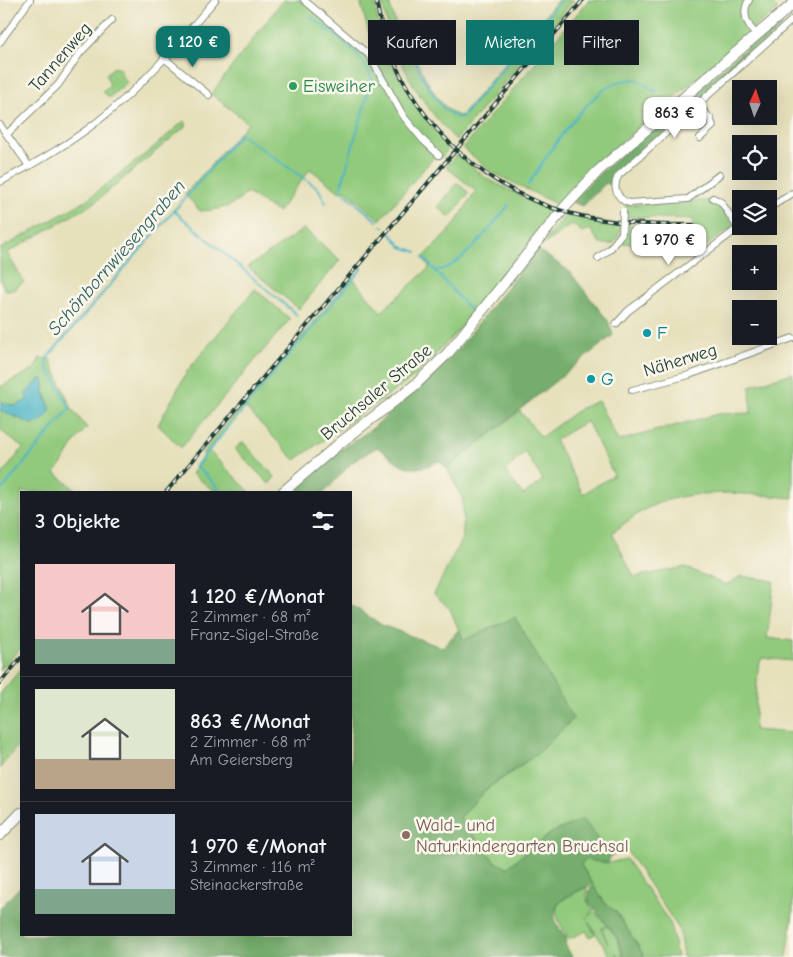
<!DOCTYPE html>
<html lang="de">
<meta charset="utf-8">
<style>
:root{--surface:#171b24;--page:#20242c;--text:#f1f3f6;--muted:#9ea1a6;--line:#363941;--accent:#0f766e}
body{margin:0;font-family:"Comic Neue",sans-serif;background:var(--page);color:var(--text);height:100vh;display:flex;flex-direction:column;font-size:19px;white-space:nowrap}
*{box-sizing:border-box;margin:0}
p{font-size:16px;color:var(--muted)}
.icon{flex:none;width:28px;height:28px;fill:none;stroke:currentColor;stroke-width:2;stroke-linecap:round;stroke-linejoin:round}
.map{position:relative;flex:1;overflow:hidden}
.panel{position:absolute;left:20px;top:491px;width:332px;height:445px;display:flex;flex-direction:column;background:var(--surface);border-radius:0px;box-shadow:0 5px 20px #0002}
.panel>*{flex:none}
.top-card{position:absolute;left:368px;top:20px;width:350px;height:45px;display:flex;gap:10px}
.needle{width:32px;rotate:3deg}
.tools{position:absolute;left:732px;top:80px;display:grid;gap:10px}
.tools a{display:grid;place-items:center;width:45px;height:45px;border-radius:0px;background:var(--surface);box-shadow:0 5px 20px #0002;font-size:25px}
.price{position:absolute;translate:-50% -42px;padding:0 11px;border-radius:10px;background:#fff;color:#222;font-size:16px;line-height:32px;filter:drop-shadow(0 1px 2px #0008)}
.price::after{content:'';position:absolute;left:50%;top:30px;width:15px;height:11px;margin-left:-8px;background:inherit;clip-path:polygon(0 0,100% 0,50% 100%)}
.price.active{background:var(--accent);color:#fff}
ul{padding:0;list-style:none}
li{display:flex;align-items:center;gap:15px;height:125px;padding:0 15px}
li+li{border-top:1px solid var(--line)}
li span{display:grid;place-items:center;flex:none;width:140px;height:100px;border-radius:0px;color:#555}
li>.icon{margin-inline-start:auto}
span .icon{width:60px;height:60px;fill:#fffc;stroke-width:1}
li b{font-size:21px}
h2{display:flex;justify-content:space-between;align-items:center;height:60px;padding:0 15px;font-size:21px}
.chip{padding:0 18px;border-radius:0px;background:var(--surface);box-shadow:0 5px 20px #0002;font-size:18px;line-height:45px}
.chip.active{background:var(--accent);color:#fff}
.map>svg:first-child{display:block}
</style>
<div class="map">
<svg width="793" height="957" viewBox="0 0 793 957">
<rect width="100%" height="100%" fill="#fbf7ec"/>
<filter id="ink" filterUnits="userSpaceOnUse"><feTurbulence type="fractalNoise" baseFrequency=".02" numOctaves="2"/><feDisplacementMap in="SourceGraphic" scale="10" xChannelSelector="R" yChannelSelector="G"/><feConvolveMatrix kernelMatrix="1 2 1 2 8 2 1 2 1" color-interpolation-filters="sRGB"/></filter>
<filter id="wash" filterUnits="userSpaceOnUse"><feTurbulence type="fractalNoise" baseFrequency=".0096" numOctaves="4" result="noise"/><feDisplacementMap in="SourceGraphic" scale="20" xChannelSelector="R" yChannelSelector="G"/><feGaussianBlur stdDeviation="1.12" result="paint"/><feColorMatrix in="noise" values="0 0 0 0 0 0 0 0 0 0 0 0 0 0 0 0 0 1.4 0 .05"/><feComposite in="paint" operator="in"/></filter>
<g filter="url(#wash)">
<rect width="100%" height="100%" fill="#e6e0bb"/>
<g fill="#92ca7d" stroke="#588458" fill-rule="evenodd">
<path d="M283,0h18l75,60 -16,-60h14c9,58 38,104 75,148l-7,9h-8l-54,63 -35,-30 -5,2 -30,-23 -32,43 -32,-20c-9,15 -28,18 -46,19l-15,-17 63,-71 -37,-29z"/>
<path d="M382,0h6l14,43 5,9 4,-1c10,17 29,63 50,65l97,-116h16l-118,140c-37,-38 -65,-85 -74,-140z"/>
<path d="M589,0h179l10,10c-14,11 -21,12 -32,26l-137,117 -51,52 -66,-33 -29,-24z"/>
<path d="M114,67l7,2v6l6,7 -18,16 -7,-7 8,-5 -4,-12z"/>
<path d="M184,121l3,4 -93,78 -87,50 17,29 -11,8h-8l-5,-11v-30l85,-48 63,-49z"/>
<path d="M457,154l30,25 66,32 -79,103 -60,63 -119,83 -50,-53 -36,44 41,41h-34l-24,-18 12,-19 -2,-2 150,-176 29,35 47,-43 1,-3 -6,-8 30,-31 23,-36 -30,-24z"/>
<path d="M457,183l12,10 -19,24 -12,-10z"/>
<path d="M713,200l4,1 17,25 -28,20 -66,-3 -22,1 6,-10v-9l69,2v-8l-68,-2 1,-12z"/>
<path d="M566,215l55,10 -1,8 -7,11h-13l-10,-15 -8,3 -10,-8 -35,25z"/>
<path d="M304,229l36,31 -41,49 -51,-42z"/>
<path d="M255,289l35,30 -109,129 -23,-23 30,-55z"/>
<path d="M40,358l10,1 22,50 15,19c-14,13 -20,30 -32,45l23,19h-57v156l-21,22v-193l23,-29 -23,-18v-20l32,14 16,-25 -4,-7v-12l-16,20 -12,6 -16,-3v-16l34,-18z"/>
<path d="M793,373v125c-44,-4 -97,-11 -139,7 -15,7 -29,18 -42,28l22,44 51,-10 41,18 15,-9 33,5 -7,57 26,3v20l-31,-3 -4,9 -4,63 39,3v179l-6,45h-104l-4,-28 -52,-78 -17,5 -27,-37 -57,32 -19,17 -13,-7 -35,-44 26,-27 29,-19 59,-52 -15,-25 -95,-54 -13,-31 -16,-15 29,-58v-36l-16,-32 73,-57 21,26 40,-29 17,-7 20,40 100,-27 33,-1 -1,-27zM587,421l27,54 -31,19 -28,-54zM525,452l18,28 -20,15 -18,-24z"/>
<path d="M243,442l32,35 -6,7 -34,-35z"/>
<path d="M21,669v72l-21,27v-74z"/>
<path d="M584,859l24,4 18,-4 44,64 7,34h-32l-28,-44 -12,-10 -25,-38z"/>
<path d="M587,887v14l6,9 -7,9 8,-8 13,14 -6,4 7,15 -6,-15 5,-3 9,11 7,20h-4l-3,-4 2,4h-7l-23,-36 7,13 -5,3 -4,-6 -17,8c-21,-34 -16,-35 18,-52z"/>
</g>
<g fill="#75ae6c" stroke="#4a7650">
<path d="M778,21l4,5 -174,159 -2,-2 -23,23 -11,-4 20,-22z"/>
<path d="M537,249l32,22 39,50 5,14 -166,133 -8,-7c-31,15 -37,4 -62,-14l-26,16 -26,29h-35l19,-18 30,-23 34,-23 83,-76z"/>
<path d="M351,605l31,20 61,23 16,-19 5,11 51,-23 58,102 -36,35 -52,36 -25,28 34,43 13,7 44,-35 32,-14 27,37 -2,7 -24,-3 -3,5 12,19c-14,7 -42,14 -38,34 1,7 8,15 12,21l-2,5 7,13h-572v-49l21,-22v49h330z"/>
<path d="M593,885l12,18 11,9 29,45h-21l-7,-20 -29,-36 2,-12z"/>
</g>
<path fill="#48b4c5" stroke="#34787c" d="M40,379l4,1v12l7,18c-5,7 -10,14 -19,14l-32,-14 1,-8 15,4 11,-6 -1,-7z"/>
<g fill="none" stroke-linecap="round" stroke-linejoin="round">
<g stroke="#48b4c5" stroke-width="2">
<path d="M311,17c23,18 51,34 61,62l-31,108 1,4 35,30"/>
<path d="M410,52c9,17 30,65 51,66l100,-118"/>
<path d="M528,185c17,-27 59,-93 90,-103 5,-2 12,-2 18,-3l21,13"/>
<path d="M173,210l124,105"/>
<path d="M382,226l2,1"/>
<path d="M390,233l12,14 15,5"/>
<path d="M423,257l48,54"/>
<path d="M435,270c22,3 60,-48 74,-65"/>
<path d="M467,316l1,1"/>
<path d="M0,492l70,-84 -23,-42v-8l193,-224 78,54 8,15"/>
<path d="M221,492l-16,-18 -10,-7 167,-199"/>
</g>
</g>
</g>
<g filter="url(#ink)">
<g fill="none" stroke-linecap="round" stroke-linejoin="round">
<g stroke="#828e78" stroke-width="8">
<g id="street">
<path d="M304,0l65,55 35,62 19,23 16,15"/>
<path d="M749,0c-8,12 -2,25 7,34"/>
<path d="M0,42l30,-42"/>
<path d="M164,58l45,37"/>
<path d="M698,105l12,13 3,8 -13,12"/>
<path d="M0,125l29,41"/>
<path d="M8,133l50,-48 22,-32 32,-33"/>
<path d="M719,175l-31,24 -59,4c-13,-4 -17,-18 -10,-28l174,-156"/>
<path d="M0,182c34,-18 68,-37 98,-61 44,-34 81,-78 117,-121"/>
<path d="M713,198l8,4 17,26"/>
<path d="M769,208l24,-15"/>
<path d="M598,258l12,-9 12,-16"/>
<path d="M616,324l12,-13 113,-85"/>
<path d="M632,390l57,-15 104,-37"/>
</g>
</g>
<g stroke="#828e78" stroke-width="12">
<g id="primary">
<path d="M283,492l57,-49 75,-58 33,-32 117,-146 33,-36 195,-167"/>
<path d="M0,835l21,-22"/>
</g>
</g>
<use href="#street" stroke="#fff" stroke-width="6"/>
<use href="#primary" stroke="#fff" stroke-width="10"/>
<g stroke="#1f3d34" stroke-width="4">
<g id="rail">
<path d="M376,0c17,102 93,185 193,213 41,11 82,12 124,12"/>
<path d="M166,492l417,-492"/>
<path d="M0,683l21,-25"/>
</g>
</g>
<use href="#rail" stroke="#fbf7ec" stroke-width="2" stroke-dasharray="5.5" stroke-linecap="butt"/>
<g stroke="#828e78" stroke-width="8" stroke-linecap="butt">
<path id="street-bridge" d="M622,233l1,-22"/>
</g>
<use href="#street-bridge" stroke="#fff" stroke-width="6"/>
</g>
</g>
<circle fill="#2e9e5b" stroke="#fbf7ec" stroke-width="2" cx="293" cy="86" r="5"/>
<g fill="#0f9aa8" stroke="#fbf7ec" stroke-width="2">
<circle cx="647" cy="333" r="5"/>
<circle cx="591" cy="379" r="5"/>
</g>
<circle fill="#8d6e63" stroke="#fbf7ec" stroke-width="2" cx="406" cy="835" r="5"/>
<g text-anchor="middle" stroke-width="5" stroke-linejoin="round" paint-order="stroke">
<g font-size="18" fill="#1f3d34" stroke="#fbf7ec">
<text transform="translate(60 57) rotate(-49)" y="6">Tannenweg</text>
<text transform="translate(680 360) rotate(-17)" y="6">Näherweg</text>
<text transform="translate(376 392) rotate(-40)" y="6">Bruchsaler Straße</text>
</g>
<g font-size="18" fill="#27864d" stroke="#fbf7ec" text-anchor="start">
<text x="303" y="92">Eisweiher</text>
</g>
<g font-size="18" fill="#0d838f" stroke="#fbf7ec" text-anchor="start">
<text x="657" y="339">F</text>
<text x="601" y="385">G</text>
</g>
<g font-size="18" fill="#785e54" stroke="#fbf7ec" text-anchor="start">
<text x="416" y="831">Wald- und<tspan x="416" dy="21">Naturkindergarten Bruchsal</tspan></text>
</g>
<g font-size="19" font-style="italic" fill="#2b6160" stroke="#fbf7ec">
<text transform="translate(116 257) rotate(-49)" y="7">Schönbornwiesengraben</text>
</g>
</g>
</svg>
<div class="tools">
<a><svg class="needle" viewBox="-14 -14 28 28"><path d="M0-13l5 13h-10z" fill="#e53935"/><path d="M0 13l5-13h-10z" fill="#9ea1a6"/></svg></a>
<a><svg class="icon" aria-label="locate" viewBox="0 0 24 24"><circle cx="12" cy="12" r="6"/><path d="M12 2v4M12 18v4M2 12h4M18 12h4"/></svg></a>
<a><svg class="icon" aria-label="layers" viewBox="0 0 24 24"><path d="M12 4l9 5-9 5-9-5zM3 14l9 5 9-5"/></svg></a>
<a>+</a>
<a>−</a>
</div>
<b class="price active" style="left:193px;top:68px">1 120 €</b>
<b class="price" style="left:675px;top:139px">863 €</b>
<b class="price" style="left:669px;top:266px">1 970 €</b>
<div class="top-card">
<a class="chip">Kaufen</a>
<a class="chip active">Mieten</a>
<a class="chip">Filter</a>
</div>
<section class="panel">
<h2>3 Objekte<svg class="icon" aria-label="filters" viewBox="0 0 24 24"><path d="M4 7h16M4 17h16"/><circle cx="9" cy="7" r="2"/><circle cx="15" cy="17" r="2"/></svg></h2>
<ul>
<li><span style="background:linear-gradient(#f6c9c9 75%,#7fa58c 0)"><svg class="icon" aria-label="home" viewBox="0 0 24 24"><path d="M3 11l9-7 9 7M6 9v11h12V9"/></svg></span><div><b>1 120 €/Monat</b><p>2 Zimmer · 68 m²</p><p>Franz-Sigel-Straße</p></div></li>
<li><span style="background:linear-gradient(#dfe7d0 70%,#b9a48a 0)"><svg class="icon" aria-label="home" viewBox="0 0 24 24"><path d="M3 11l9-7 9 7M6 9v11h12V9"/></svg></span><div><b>863 €/Monat</b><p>2 Zimmer · 68 m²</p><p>Am Geiersberg</p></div></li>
<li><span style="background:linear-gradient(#c9d6e8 75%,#7fa58c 0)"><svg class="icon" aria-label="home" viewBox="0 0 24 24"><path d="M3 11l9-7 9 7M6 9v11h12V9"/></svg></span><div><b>1 970 €/Monat</b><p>3 Zimmer · 116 m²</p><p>Steinackerstraße</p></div></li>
</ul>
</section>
</div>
